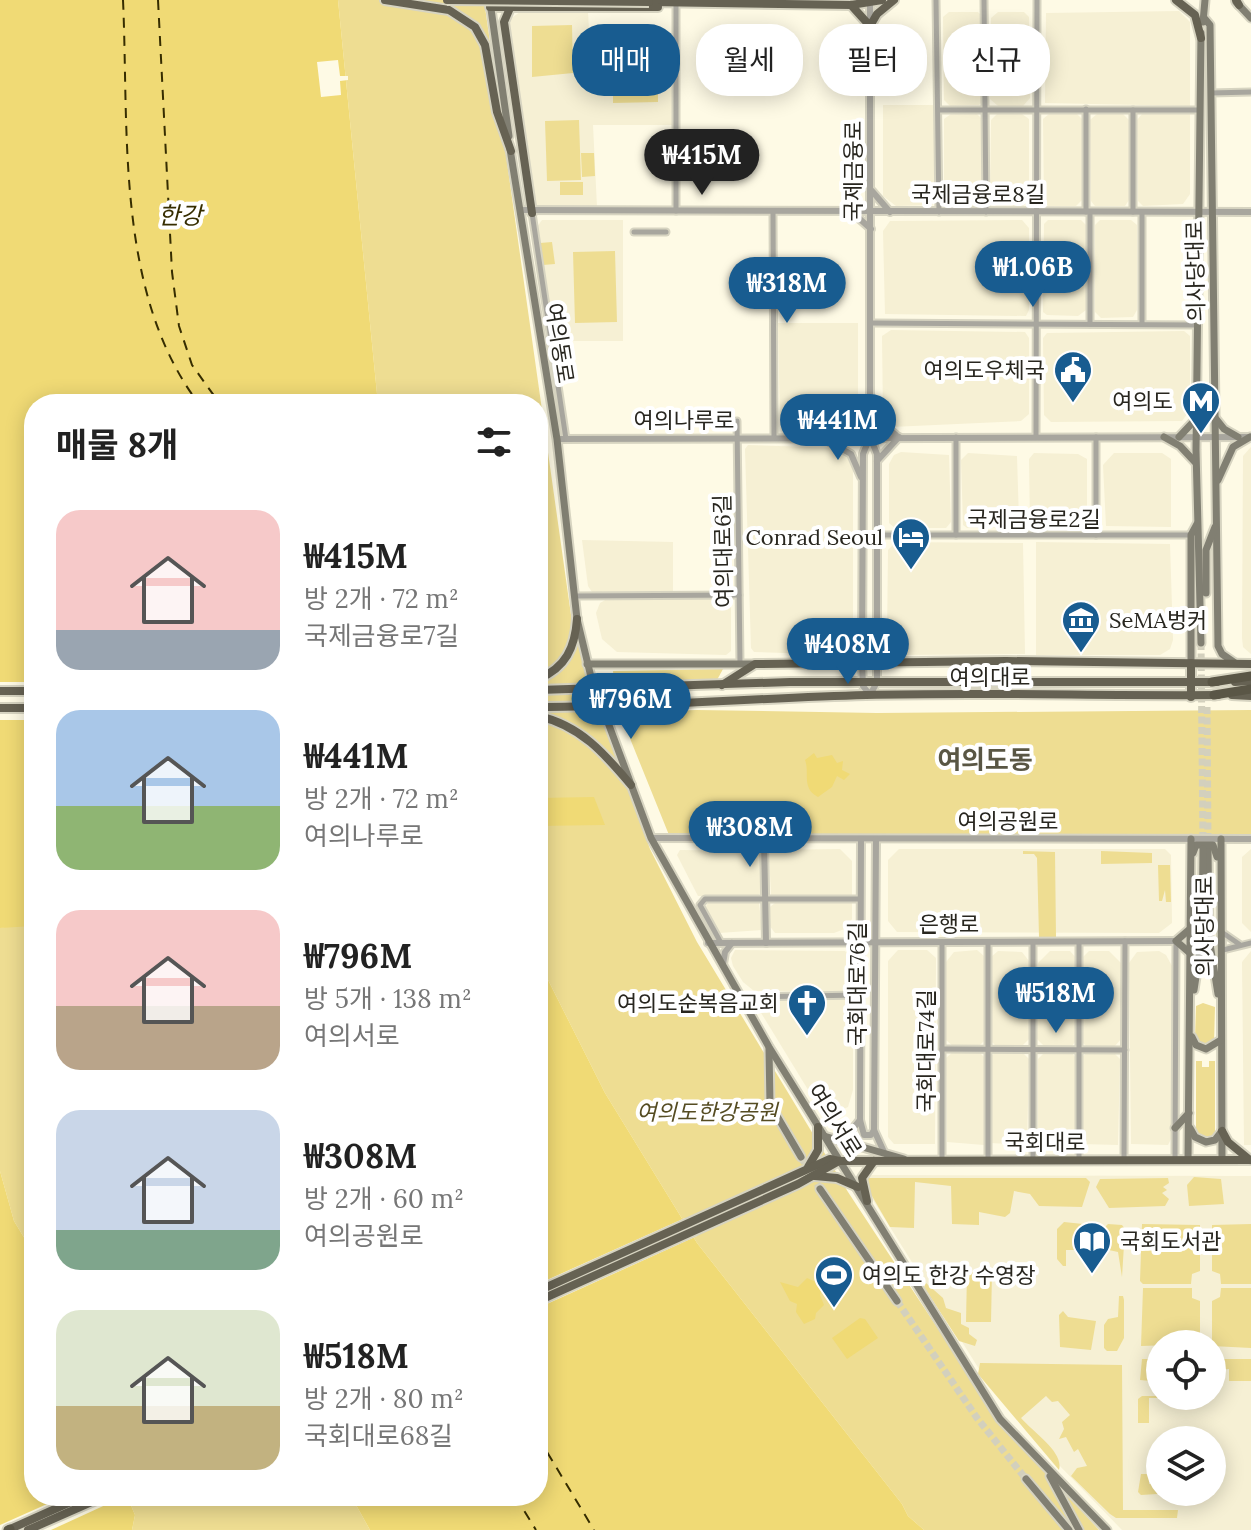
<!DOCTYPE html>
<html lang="ko">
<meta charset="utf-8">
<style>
:root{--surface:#fff;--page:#f6f6f6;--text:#222;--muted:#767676;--accent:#185c90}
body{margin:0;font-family:Lora,"Noto Sans KR",serif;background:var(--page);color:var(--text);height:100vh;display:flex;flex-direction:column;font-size:30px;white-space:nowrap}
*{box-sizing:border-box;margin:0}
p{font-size:26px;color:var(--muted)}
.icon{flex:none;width:44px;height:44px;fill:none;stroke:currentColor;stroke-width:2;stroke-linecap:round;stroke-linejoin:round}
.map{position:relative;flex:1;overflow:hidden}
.panel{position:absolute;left:24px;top:394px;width:524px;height:1112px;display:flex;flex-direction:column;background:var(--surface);border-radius:32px;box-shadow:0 4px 20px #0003}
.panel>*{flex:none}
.banner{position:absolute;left:572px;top:24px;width:558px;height:72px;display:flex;gap:16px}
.fabs{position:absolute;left:1146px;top:1330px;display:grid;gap:16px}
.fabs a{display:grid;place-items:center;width:80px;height:80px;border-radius:50%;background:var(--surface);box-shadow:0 4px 20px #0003;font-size:40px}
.price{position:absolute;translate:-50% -68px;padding:0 18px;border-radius:28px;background:var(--accent);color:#fff;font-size:26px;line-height:52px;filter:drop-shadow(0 2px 4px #0008)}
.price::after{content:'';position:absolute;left:50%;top:48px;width:24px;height:18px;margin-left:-12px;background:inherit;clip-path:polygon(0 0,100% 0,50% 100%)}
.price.current{background:#222;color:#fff}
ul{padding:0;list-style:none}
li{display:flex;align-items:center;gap:24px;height:200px;padding:0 32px}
li span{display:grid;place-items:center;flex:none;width:224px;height:160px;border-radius:24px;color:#555}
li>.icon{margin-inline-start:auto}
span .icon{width:96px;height:96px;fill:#fffc;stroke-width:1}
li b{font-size:34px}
h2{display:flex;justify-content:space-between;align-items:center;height:96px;padding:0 32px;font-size:34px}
.tag{padding:0 28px;border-radius:32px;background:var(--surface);box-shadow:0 4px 20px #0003;font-size:28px;line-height:72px}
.tag.current{background:var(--accent);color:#fff}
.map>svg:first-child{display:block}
</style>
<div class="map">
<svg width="1251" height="1530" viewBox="0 0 1251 1530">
<rect width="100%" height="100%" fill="#fefae5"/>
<g fill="#f6f0d4" fill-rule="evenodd">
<path d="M1179,11l11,11v84l-145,-3 1,-90z"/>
<path d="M520,12h68l3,52 84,1v60h-82l4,82h-57l-6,-4 -26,-178 2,-6z"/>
<path d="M949,12h29l4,4 1,85 -4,4 -29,1 -6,-6 -1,-83z"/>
<path d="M998,12h26l5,5 1,81 -7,8h-25l-8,-7 1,-81z"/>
<path d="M883,105h52v95l-3,5 -36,1 -13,-10z"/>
<path d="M951,114h26l6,6 -1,80 -5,6h-29l-4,-4v-83z"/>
<path d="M997,114h25l7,5v80l-6,7h-27l-6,-5 1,-81z"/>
<path d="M1049,114h28l5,5v81l-6,6h-28l-4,-5 -1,-82z"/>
<path d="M1097,114h26l6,6v80l-4,6h-30l-4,-5 -1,-81z"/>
<path d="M1142,114h48v80l-7,10 -40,2 -5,-5 -1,-81z"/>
<path d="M542,220h81v121h-70l-16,-114z"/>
<path d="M1022,220l7,8v82l-3,6 -141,-2 -2,-83 7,-10z"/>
<path d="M1081,220l5,5v85l-8,6 -31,-1 -4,-3 1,-88 4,-4z"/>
<path d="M1100,220h31l6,5v85l-4,7 -32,1 -6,-6v-87z"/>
<path d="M778,323h80v91l-4,10 -9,4 -65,-3z"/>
<path d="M891,330l134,2 4,6v76l-8,7 -130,6 -8,-10 -1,-81z"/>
<path d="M1184,331l6,5v74l-8,11 -131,1 -7,-7 -1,-77 4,-5z"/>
<path d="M748,445l90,3 11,8 4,8v179l-11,12 -88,-3 -3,-4 -6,-199z"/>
<path d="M1251,447v207l-8,-7 -1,-9 1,-182z"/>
<path d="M901,452l48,3 2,67 -5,6h-51l-6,-5v-59l5,-9z"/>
<path d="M968,453l49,3 2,65 -4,6 -48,1 -4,-3 -2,-65z"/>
<path d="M1034,453l44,1 9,5v67l-51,2 -6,-4 -1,-65z"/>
<path d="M1114,453h48l9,6v68l-65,-1 -3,-61z"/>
<path d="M582,540l91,2v49l-81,1 -4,-6z"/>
<path d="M896,542l127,1 2,111 -126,1 -7,-4 -5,-11 1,-90z"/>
<path d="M1036,542l134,2 3,96 -3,9 -10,6h-124z"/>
<path d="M607,599h119l5,5v47l-5,4 -109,-3 -15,-13 -6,-26 4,-10z"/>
<path d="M840,849l12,12v35l-81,-1 -2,-41 4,-4z"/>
<path d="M899,849h266l6,6 1,68 -13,10 -262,-1 -9,-11v-61z"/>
<path d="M1251,849v83l-9,-9v-66z"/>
<path d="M680,850l81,1 1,41 -5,4h-59l-21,-41z"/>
<path d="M708,903h51l3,27 -43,3 -14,-25z"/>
<path d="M775,903h77v16l-5,9 -13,5h-59l-6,-8 1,-18z"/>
<path d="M735,950l110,1 8,10 -1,28 -4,3 -94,-1 -11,-9 -10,-16 -2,-8z"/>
<path d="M898,950h29l9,8 -1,186h-41l-6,-7v-176z"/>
<path d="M977,950l8,7v83l-6,6h-26l-7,-6v-78l8,-10z"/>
<path d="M998,951l24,1 7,9v78l-7,7h-26l-5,-5v-84z"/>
<path d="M1050,951h20l6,7v83l-5,6 -27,-1 -7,-7 1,-76z"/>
<path d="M1089,951h20l12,12v76l-7,8h-27l-6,-6 1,-83z"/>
<path d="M1159,951l7,4 6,11v171l-4,8 -37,-1 -2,-181 8,-11z"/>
<path d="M1251,951v194h-7l-2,-183z"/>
<path d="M752,998h101v92l-5,17 -15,7 -12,-3z"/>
<path d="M953,1052h26l6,6 -1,87 -37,-3 -1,-84z"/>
<path d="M996,1052h26l7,7 -2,86 -37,-2v-86z"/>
<path d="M1045,1052h26l5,6 -1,87 -37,-2v-84z"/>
<path d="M1088,1052h25l7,7 -2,86 -36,-1v-87z"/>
<path d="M869,1175l382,1v354h-129l-96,-99 -47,-62 -116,-185zM1160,1344h52v52h-52zM1160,1440h52v52h-52z"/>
</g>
<g fill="#eedd92">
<path d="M338,0h146l89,629 77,220 47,93 151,250 150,228 101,110h-175l-16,-14 -6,-12 -205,-261 -92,-150 -67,-133v-556h-160z"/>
<path d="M572,25l1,48 -41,4v-51z"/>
<path d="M619,70l39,1v31l-45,1v-18l6,-1z"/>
<path d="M579,120l2,60 -34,1 -2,-60z"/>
<path d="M581,153h13l1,23 -13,1z"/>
<rect x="560" y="182" width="23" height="13"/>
<path d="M552,242l3,22 -12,1 -3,-22z"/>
<path d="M615,251l2,71 -42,1 -2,-71z"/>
<path d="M723,669l-6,11 -103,2 -1,-11z"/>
<path d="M697,710l180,3 374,-3v125h-582l-42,-104 -2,-15 3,-4z"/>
<path d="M1023,851l32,1 1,85h-17l-2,-79 -3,-4h-11z"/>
<path d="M1101,851l51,2v10l-51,1z"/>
<path d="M1158,865h12l1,37h-5l-1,-12 -3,11h-3z"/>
<path d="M14,925l20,1v328l-20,-33 -14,-50v-243z"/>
<path d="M1203,1003l12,4 -1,37 -11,2 -8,-7 1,-33z"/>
<path d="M1196,1061h6v6h7v-6h6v72l-7,6 -12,-7z"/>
<path d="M1194,1177l27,2 3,25 -35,2 -2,-21z"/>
<path d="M868,1178h218l4,4 -8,25 -43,-1 -9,-12 -16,-3 -4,22 -5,4 -26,-5v13l-27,-1 -1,-38 -36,-4 -1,46 -24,-1 -25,-43z"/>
<path d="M1168,1178l1,5 -6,4 4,3 -5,3 7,6 -4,7 -56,2 -13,-21 4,-8z"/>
<path d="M1083,1224l4,6 -2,20h-19v16h-3l-6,-7v-30l7,-7z"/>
<path d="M1108,1224l14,1 3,4 -3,48 -4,-25 -14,-3v-21z"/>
<path d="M1142,1224l58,1v46l-8,3 -1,10h-48l-3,-3z"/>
<path d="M1251,1224v60h-30l-1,-10 -8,-3v-46z"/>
<path d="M967,1272l25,1 -1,49h-25z"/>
<path d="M926,1283l17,15 3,10 15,5v11l8,4v6l8,6 -2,6 -16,-5 -35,-54z"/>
<path d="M1143,1288h49v10l8,3v43l-59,2z"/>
<path d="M1221,1288h30v60l-39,-2v-45l8,-4z"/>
<path d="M1119,1296h4l1,4v38l-7,13h-10l-3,-3v-23l4,-6 10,-2z"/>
<path d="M1063,1311l5,6 28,4 -5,29 -31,-3 -1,-32z"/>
<path d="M1142,1359h18v23l-20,-2z"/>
<path d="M1222,1359h29v22h-22v-12l-17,2v-8l10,-1z"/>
<path d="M980,1363l142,2 1,145h55l-1,8h-61l-6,-4 -39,-38 6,-8 10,-2 -9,-17 -4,3 -8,-15 -7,2 5,-10 -2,-7 8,-7 -12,-14 -6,1 -6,-6 -25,22c14,16 43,34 38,52l-81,-96z"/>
<path d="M1142,1396h48v2h-41v25h-11v-24z"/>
<path d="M1141,1474h8v10h11v8l13,1 -32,2 -3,-3z"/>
<path d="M127,1496h224l19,34h-238l3,-15z"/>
</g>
<g fill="#f0da75">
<path d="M0,0h338l40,404h-344v522l-34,2z"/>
<path d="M814,753l3,5 15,-3 5,8 6,-2 -1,9 8,4 -6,6 -7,-4 -5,11 -14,10c-17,-9 -8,-24 -13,-37z"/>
<path d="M594,797l11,28 -67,1v-28z"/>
<path d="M538,960l67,133 92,150 205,261 6,12 16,14h-554l-19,-34h187z"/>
<path d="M0,1171l14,50 20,33v242h93l8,19 -3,15h-132z"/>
<path d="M807,1278l16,7 -3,10 4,10 -8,8 -1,6 -11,5 -8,-12 1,-8 -7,-3 -10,-19 18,5z"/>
<path d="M860,1318l5,1 13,19 -31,21 -15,-21z"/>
</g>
<g fill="#fefae5">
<path d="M338,60l2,16h8v4l-8,1 1,14 -20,2 -4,-35z"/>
<rect x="0" y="682" width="34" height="38"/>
<path d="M685,1218l12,18 -159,72v-24z"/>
<path d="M65,1496h60l-74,34h-51v-5z"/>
</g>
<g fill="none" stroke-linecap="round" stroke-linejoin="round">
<g stroke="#362d00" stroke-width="2" stroke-dasharray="10 8" stroke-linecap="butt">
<path d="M123,0c6,132 -8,293 76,404"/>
<path d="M158,0l14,272 7,54 13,39 28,39"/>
<path d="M538,1437l56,93"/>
<path d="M515,1496l21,34"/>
</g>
<g stroke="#d3d0bd" stroke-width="7" stroke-dasharray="7 3.5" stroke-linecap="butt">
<path d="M1201,643l2,202"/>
<path d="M1207,707l1,135"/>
<path d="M801,1157l19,32"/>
<path d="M897,1301l80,117 49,61"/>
</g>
<g stroke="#d7d4c1" stroke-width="9">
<g id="minor">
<path d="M936,0l3,212"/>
<path d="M984,0l2,212"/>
<path d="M676,5v206"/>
<path d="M1211,93l40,-1"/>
<path d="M939,110h261"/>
<path d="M773,212l1,226"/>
<path d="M1086,212v-103"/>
<path d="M1133,212v-102"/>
<path d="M532,213l34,226"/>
<path d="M634,232h32"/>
<path d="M870,323l327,2"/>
<path d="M1090,324v-112"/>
<path d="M1142,324v-111"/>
<path d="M737,421l3,243"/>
<path d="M956,437v98"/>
<path d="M1036,437l1,-437"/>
<path d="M877,535h314"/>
<path d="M1096,535v-98"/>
<path d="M575,596l164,-1"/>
<path d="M1223,933l16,11"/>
<path d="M1033,942v218"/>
<path d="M1079,942v218"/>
<path d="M721,943l-21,-38 5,-6h155"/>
<path d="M1223,950l28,-7"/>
<path d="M741,997l119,-2"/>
<path d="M942,1049l183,1"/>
<path d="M942,1160v-218"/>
<path d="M988,1160v-218"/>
<path d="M1124,1160l1,-219"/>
<path d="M1175,1160l1,-219"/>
</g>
</g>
<g stroke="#d7d4c1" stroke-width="10">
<g id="tertiary">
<path d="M872,191l18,21"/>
<path d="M520,210l731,2"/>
<path d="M853,213l18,16"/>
<path d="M871,404l11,19 14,12"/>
<path d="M870,437l7,17v228l-7,13 -7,-9 -1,-23 1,-209 7,-17v-437"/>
<path d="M557,439l694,-2"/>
<path d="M824,439l27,15 10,23"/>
<path d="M877,461l22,-24"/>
<path d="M877,644l18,17"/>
<path d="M651,838l600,1"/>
<path d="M764,839l2,104"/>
<path d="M861,839l-1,281 4,15h7l3,-5"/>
<path d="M876,839l-2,291 10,22"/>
<path d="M708,943l468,-2"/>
<path d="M723,964l2,-12 7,-9"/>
<path d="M834,1139l17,-8 9,-11"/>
</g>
</g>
<g stroke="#d7d4c1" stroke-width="11">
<g id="secondary">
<path d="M490,2l19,134"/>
<path d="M1236,2l15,16"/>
<path d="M1205,19l5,6 8,621 4,8 13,9"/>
<path d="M1203,22l2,-22"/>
<path d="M1201,33l-5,417 5,193"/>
<path d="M510,149l47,290 20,180 14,58 60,161 118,209 231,372 107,111"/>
<path d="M1216,419l8,10 14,8"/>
<path d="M1164,437l16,9 15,16"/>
<path d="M1179,437l17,-18"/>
<path d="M1218,480l15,-33 17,-10"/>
<path d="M1206,593v-43l9,-23"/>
<path d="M1191,663v-128l6,-11"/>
<path d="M587,664h168"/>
<path d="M1221,839l1,321"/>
<path d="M1208,849l1,89 9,56"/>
<path d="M1193,853l3,-8h17l4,12"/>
<path d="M1190,929l-14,12 14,12"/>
<path d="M1194,990l8,-53 1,-88"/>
<path d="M1192,1037l4,8 10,4 15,-9"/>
<path d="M769,1049l1,55 31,53"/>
<path d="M1175,1128l14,-15"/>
<path d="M1190,1128l5,9 11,5 9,-2 7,-9"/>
<path d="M824,1136l80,23"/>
<path d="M1188,1160l3,-321"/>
<path d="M820,1189l77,112"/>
<path d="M1050,1476l29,54"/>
<path d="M1026,1479l43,51"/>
</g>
</g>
<g stroke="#d7d4c1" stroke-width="12">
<g id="primary">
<path d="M385,0l64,10 26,17 10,18 12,67 14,39"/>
<path d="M1176,0l19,15 6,23"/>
<path d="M1236,0l3,5"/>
<path d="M649,2l202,3 31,-5"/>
<path d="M851,5l19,21 7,-12 17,-14"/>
<path d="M490,7h168"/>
<path d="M510,8l-6,14 28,191"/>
<path d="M1191,663v34"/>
<path d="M538,679c28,-11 37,-32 39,-60"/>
<path d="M1235,682l16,-1"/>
<path d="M722,685l33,-21 251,-3 245,3"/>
<path d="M538,690l252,-8h427"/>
<path d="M0,691h34"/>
<path d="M1232,695l19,1"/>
<path d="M538,707c109,0 218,-9 328,-12 117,-3 235,1 352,0"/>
<path d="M0,708h34"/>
<path d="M538,716c42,9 67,38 93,69"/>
<path d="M1222,1131l6,11 22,18"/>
<path d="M808,1167l10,-17v-23"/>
<path d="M815,1176l22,2 21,9"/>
<path d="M867,1201l-5,-23 12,-17"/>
<path d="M538,1291l292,-132 9,2 412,-1"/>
<path d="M538,1301l260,-117 41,-23"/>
<path d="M8,1530l76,-34"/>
<path d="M28,1530l77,-34"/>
</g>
</g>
<g stroke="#d7d4c1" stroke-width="13">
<g id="trunk">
<path d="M1212,682l39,-6"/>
<path d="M1214,695l37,-6"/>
<path d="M8,1530l2,-1"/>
</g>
</g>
<use href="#minor" stroke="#a8a69e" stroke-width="5"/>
<use href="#tertiary" stroke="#a8a69e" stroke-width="6"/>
<use href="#secondary" stroke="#817f72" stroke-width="7"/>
<use href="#primary" stroke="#666253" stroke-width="8"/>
<use href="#trunk" stroke="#5a5646" stroke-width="9"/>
<g stroke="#d7d4c1" stroke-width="12" stroke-linecap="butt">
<path id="primary-bridge" d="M447,0l202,2"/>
</g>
<use href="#primary-bridge" stroke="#666253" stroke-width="8"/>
</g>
<defs>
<g id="civic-pin" transform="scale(2)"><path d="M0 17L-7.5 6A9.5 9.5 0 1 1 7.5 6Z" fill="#185c90" stroke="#fff"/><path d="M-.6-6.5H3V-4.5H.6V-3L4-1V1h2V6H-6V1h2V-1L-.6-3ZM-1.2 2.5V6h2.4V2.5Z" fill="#fff"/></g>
<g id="metro-pin" transform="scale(2)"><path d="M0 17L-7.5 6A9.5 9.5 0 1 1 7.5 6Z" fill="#185c90" stroke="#fff"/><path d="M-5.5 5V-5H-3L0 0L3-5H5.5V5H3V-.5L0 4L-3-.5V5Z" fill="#fff"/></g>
<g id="hotel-pin" transform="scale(2)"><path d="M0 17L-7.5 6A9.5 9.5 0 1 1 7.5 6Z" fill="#185c90" stroke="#fff"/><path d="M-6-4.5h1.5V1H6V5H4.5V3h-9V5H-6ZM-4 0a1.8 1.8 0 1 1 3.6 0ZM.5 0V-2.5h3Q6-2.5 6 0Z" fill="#fff"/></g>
<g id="museum-pin" transform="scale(2)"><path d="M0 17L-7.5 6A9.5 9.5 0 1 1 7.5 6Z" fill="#185c90" stroke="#fff"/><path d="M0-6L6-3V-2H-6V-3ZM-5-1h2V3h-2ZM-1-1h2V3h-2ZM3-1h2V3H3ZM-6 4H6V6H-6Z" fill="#fff"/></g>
<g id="church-pin" transform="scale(2)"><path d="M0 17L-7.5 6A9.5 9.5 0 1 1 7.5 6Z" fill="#185c90" stroke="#fff"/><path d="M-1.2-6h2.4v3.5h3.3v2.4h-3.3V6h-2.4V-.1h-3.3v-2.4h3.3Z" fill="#fff"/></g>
<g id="library-pin" transform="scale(2)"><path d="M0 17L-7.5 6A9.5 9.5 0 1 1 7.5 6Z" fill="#185c90" stroke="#fff"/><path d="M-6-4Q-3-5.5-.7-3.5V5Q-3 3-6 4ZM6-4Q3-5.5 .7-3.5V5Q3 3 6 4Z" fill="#fff"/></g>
<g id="stadium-pin" transform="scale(2)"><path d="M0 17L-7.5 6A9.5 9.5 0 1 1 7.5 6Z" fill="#185c90" stroke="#fff"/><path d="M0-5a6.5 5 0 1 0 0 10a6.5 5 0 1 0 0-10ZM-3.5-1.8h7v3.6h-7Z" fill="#fff"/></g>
</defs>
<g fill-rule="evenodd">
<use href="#civic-pin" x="1073" y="370"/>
<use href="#metro-pin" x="1201" y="401"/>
<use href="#hotel-pin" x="911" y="537"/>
<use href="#museum-pin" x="1081" y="620"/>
<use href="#church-pin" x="807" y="1003"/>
<use href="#library-pin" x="1092" y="1241"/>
<use href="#stadium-pin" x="834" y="1275"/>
</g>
<g text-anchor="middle" stroke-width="8" stroke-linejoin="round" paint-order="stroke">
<g font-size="22" fill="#28261f" stroke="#fff">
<text transform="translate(853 171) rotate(-90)" y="8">국제금융로</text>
<text x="978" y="202">국제금융로8길</text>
<text transform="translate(1195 271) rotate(-91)" y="8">의사당대로</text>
<text transform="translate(560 343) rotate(81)" y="8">여의동로</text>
<text x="684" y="428">여의나루로</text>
<text x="1034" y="527">국제금융로2길</text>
<text transform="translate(723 551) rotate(-91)" y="8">여의대로6길</text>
<text x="990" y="685">여의대로</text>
<text x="1008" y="829">여의공원로</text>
<text x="949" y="932">은행로</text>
<text transform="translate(1204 926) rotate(-90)" y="8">의사당대로</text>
<text transform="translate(857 984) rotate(-90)" y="8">국회대로76길</text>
<text transform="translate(926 1051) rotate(-90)" y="8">국회대로74길</text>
<text transform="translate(835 1120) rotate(58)" y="8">여의서로</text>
<text x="1045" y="1150">국회대로</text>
</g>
<g font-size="22" fill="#28261f" stroke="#fff" text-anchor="end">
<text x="1045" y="378">여의도우체국</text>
<text x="1173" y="409">여의도</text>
<text x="883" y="545">Conrad Seoul</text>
<text x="1109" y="628" text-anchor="start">SeMA벙커</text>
<text x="779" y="1011">여의도순복음교회</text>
<text x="1120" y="1249" text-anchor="start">국회도서관</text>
<text x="862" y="1283" text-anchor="start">여의도 한강 수영장</text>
</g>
<g font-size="22" font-style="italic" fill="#554c22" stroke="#fff">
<text x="707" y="1120">여의도한강공원</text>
</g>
<g font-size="24" font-style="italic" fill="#362d00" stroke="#fff">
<text x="180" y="224">한강</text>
</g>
<g font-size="26" font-weight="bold" fill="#595644" stroke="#fff">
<text x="985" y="769">여의도동</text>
</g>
</g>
</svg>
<div class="fabs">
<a><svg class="icon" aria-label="locate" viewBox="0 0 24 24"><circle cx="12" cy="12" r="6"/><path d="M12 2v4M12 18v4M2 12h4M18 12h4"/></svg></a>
<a><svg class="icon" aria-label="layers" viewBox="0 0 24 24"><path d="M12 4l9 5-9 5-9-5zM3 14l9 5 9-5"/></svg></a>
</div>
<b class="price current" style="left:702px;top:197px">₩415M</b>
<b class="price" style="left:1033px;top:309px">₩1.06B</b>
<b class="price" style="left:787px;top:325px">₩318M</b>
<b class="price" style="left:838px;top:462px">₩441M</b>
<b class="price" style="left:848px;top:686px">₩408M</b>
<b class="price" style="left:631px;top:741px">₩796M</b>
<b class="price" style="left:750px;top:869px">₩308M</b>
<b class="price" style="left:1056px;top:1035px">₩518M</b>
<div class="banner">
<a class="tag current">매매</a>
<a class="tag">월세</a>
<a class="tag">필터</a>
<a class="tag">신규</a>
</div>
<section class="panel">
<h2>매물 8개<svg class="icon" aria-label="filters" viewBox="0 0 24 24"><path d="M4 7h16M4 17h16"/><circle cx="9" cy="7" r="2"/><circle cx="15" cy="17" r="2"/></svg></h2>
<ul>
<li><span style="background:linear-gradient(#f6c9c9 75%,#9aa5b1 0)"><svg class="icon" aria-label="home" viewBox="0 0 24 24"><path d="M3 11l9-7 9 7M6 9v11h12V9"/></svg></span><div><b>₩415M</b><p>방 2개 · 72 m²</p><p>국제금융로7길</p></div></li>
<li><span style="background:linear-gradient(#a9c7e8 60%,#8fb573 0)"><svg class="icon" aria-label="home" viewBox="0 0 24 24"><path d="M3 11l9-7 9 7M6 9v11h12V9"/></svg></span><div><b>₩441M</b><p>방 2개 · 72 m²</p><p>여의나루로</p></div></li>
<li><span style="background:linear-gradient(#f6c9c9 60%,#b9a48a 0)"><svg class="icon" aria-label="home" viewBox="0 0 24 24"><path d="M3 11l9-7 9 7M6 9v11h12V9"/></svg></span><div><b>₩796M</b><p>방 5개 · 138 m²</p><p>여의서로</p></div></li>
<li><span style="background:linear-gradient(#c9d6e8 75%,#7fa58c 0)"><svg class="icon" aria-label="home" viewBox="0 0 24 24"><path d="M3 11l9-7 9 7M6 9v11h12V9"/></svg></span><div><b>₩308M</b><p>방 2개 · 60 m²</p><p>여의공원로</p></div></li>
<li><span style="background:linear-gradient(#dfe7d0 60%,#c2b280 0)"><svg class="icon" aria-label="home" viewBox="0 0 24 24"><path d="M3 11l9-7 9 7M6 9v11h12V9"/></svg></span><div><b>₩518M</b><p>방 2개 · 80 m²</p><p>국회대로68길</p></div></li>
</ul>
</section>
</div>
